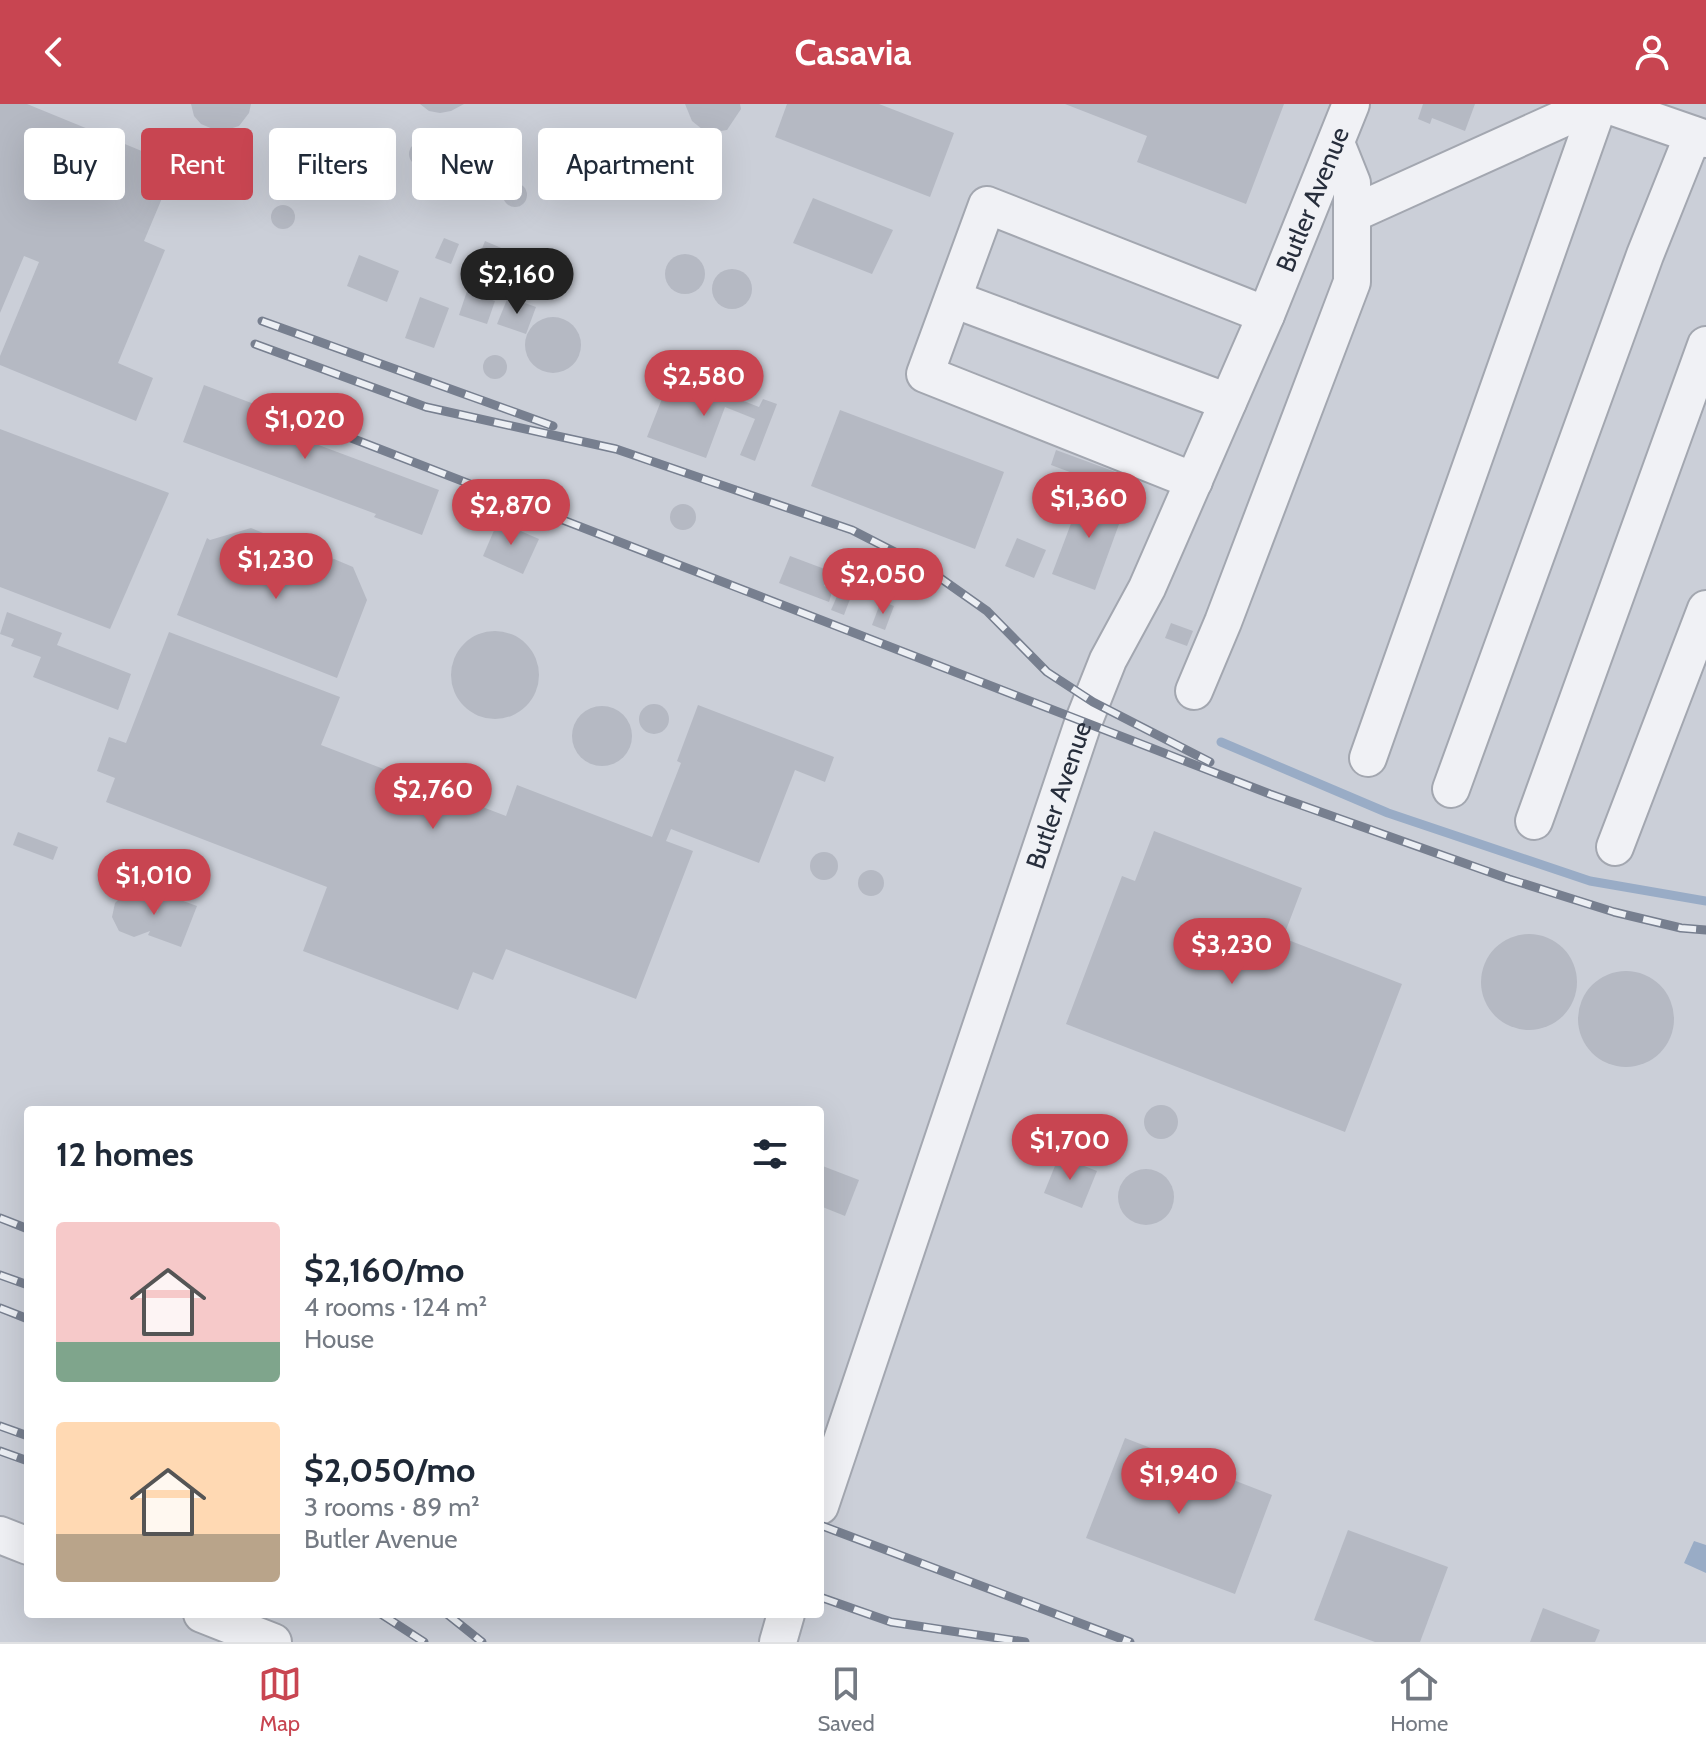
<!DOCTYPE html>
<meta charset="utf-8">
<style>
:root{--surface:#fff;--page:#f6f6f7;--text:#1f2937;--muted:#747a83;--line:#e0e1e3;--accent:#c84551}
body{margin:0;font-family:Cabin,sans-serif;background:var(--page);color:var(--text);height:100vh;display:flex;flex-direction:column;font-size:30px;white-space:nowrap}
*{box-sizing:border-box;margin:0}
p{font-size:26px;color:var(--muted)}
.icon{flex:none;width:44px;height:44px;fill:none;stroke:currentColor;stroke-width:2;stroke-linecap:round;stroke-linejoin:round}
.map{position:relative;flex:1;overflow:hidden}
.drawer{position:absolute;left:24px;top:1002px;width:800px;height:512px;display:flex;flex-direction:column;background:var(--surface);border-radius:8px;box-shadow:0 8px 32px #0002}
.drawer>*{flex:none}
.hud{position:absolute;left:24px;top:24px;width:800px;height:72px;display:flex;gap:16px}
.price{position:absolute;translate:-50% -68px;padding:0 18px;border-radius:28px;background:var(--accent);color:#fff;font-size:26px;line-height:52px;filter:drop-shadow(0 2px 4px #0008)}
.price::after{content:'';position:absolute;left:50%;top:48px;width:24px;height:18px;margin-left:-12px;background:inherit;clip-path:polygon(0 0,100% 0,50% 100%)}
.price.current{background:#222;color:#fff}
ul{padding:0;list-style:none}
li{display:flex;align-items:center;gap:24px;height:200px;padding:0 32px}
li span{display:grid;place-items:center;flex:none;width:224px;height:160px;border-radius:8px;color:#555}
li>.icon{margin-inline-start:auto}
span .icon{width:96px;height:96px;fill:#fffc;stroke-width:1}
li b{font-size:34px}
h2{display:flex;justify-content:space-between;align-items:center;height:96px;padding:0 32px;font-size:34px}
.tag{padding:0 28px;border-radius:8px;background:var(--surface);box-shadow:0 8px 32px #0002;font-size:28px;line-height:72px}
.tag.current{background:var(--accent);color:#fff}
header{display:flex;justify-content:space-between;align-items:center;height:104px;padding:0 32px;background:var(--accent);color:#fff;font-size:36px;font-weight:700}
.dock{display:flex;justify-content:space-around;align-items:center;height:112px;border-top:2px solid var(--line);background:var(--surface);font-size:22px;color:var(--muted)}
.dock a{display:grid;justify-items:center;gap:4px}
.dock .current{color:var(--accent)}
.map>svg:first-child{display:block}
</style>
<header><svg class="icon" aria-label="back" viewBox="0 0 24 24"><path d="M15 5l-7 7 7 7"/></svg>Casavia<svg class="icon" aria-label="person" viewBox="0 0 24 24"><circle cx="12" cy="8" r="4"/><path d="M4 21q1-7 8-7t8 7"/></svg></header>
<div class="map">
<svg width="1706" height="1538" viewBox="0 0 1706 1538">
<rect width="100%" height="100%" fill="#dde0e6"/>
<path fill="#cbcfd8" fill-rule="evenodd" d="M0,0h1706v1538h-1706zM28,1006h792v504h-792z"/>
<path fill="#99acc6" d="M1694,1437l12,4v28l-22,-10z"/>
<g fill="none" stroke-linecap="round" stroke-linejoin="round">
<path stroke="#99acc6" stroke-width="9" d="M1221,638l167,71 202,68 116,20"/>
</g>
<g fill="#b5b9c3">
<path d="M0,0h27l149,61 -32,76 21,9 -47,113 35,15 -17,43 -136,-56v-9l39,-94 -15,-6 -24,57z"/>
<path d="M191,0h60l-2,9 -10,13 -19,6 -19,-8 -7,-8z"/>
<path d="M420,0h44l-13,7 -11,2 -11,-2z"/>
<path d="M685,0h55l1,5 -14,21 -13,2 -12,-3 -10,-8z"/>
<path d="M787,0h92l75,29 -24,64 -155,-60z"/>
<path d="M1065,0h219l-38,100 -109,-42 10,-26z"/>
<path d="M1423,0h52l-10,27 -33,-13 -2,6 -12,-5z"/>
<circle cx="342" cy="43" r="10"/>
<circle cx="296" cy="58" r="22"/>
<circle cx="421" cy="50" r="12"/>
<circle cx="515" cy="91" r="12"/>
<path d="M813,94l80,32 -21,44 -79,-31z"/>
<circle cx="283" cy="113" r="12"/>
<path d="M444,134l15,6 -8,20 -16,-6z"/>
<path d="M485,137l42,18 -6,16 -15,-5 -6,17 -29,-11z"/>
<circle cx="685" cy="170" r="20"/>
<path d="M359,151l40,16 -12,31 -40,-16z"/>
<circle cx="732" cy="185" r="20"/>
<path d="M467,187l28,10 -8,23 -28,-9z"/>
<path d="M420,193l29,11 -15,40 -29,-10z"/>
<path d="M508,193l28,10 -10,27 -29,-10z"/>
<circle cx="553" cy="241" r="28"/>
<circle cx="495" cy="263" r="12"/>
<path d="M672,269l87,34 4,-8 14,5 -22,57 -15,-6 15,-36 -30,-12 -19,51 -59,-21z"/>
<path d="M204,281l66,25 -5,15 174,65 -17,45 -48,-18 2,-3 -193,-72z"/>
<path d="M840,306l164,62 -29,77 -164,-63z"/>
<path d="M0,325l169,64 -59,136 -110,-42z"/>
<path d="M1056,346l76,28 -6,15 -75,-28z"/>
<path d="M1084,385l42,16 -31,85 -43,-16z"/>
<circle cx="683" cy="413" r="13"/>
<path d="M498,417l41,18 -16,35 -40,-18z"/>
<path d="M251,424l17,7 16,32 11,4 39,-12 19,8 14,33 -30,78 -160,-63 30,-77 3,2z"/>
<path d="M1017,434l29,12 -12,28 -29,-12z"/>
<path d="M790,452l40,15 -6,15 9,3 -4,13 -50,-19z"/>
<path d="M841,483l12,4 -9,24 -13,-5z"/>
<path d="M881,497l13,5 -9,24 -13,-5z"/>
<path d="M7,508l55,21 -5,12 74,29 -13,36 -85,-33 8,-20 -30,-11 3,-7 -14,-5z"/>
<path d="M1171,519l22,8 -6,15 -22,-8z"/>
<circle cx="495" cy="571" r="44"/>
<path d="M169,528l171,65 -19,48 185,71 11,-31 135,52 29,-74 -4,-2 21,-56 136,52 -9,25 -30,-12 -36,93 -88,-34 -5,12 27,10 -57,148 -130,-50 -13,31 -20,-8 -15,38 -155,-59 24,-64 -221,-85 9,-24 -18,-7 12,-34 17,6z"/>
<circle cx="654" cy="615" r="15"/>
<circle cx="602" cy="632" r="30"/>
<path d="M1154,727l148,57 -19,50 119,46 -57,148 -279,-108 56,-148 13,5z"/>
<path d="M18,728l40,15 -5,13 -40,-15z"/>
<circle cx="824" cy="762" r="14"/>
<circle cx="871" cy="779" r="13"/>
<path d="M136,788l14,6 7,14 7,-18 33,12 -16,41 -33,-12 2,-4 -16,6 -15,-6 -7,-14 3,-14 9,-9z"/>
<circle cx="1529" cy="878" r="48"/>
<circle cx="1626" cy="915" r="48"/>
<circle cx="1161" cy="1018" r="17"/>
<path d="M1059,1052l38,15 -15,37 -38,-15z"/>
<path d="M820,1061l39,15 -14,36 -25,-10z"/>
<circle cx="1146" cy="1093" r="28"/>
<path d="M1125,1334l147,57 -37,99 -149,-56z"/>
<path d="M1348,1426l100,37 -28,75h-45l-61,-22z"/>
<path d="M1543,1504l57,22 -5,12h-65z"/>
</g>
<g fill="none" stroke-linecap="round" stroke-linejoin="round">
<g stroke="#a3a7b0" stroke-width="40">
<g id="minor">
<path d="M1605,0l101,35"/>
<path d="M1354,109l241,-109"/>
<path d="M953,195l275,103"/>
<path d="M1194,377l-269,-107 62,-169 279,110"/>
<path d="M1194,587l29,-69 129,-340v-99l-16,-40"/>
<path d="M1368,654l231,-654"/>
<path d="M1451,685l194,-534 48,-120"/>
<path d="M1534,717l172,-476"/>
<path d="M1615,743l91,-238"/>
<path id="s1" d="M820,1402l263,-783 25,-63 39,-72 119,-273 85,-211"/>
<path d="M0,1431l28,11"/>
<path d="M202,1510l71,28"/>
<path d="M778,1538l8,-28"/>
</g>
</g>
<use href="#minor" stroke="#f0f1f5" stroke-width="36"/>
<g stroke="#777f8f" stroke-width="9">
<g id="rail">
<path d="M262,217l291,105"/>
<path d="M255,240l171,63 190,42 236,81 74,38 61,43 60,61 46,30 117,60"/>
<path d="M328,325l942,365 239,85 105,33 67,16 25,2"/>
<path d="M0,1114l28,11"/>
<path d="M0,1171l28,10"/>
<path d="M0,1204l28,11"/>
<path d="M0,1322l28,10"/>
<path d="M0,1347l28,10"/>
<path d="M820,1421l310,117"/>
<path d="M820,1493l71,25 134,20"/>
<path d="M381,1510l43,28"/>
<path d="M447,1510l35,28"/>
</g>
</g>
<use href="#rail" stroke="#eceff4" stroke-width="6" stroke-dasharray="18" stroke-linecap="butt"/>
</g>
<g text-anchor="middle" stroke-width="8" stroke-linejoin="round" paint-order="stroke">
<g font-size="26" fill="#272e3c" stroke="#eceff4">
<text dy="9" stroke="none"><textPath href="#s1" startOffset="1398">Butler Avenue</textPath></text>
<text dy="9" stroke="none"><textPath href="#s1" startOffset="750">Butler Avenue</textPath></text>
</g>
</g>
</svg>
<b class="price current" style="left:517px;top:212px">$2,160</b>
<b class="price" style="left:704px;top:314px">$2,580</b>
<b class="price" style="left:305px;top:357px">$1,020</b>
<b class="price" style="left:1089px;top:436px">$1,360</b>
<b class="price" style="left:511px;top:443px">$2,870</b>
<b class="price" style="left:276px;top:497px">$1,230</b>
<b class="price" style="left:883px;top:512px">$2,050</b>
<b class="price" style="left:433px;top:727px">$2,760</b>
<b class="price" style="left:154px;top:813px">$1,010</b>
<b class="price" style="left:1232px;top:882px">$3,230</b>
<b class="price" style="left:1070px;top:1078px">$1,700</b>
<b class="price" style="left:1179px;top:1412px">$1,940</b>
<div class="hud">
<a class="tag">Buy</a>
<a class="tag current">Rent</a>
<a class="tag">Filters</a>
<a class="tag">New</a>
<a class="tag">Apartment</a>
</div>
<section class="drawer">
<h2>12 homes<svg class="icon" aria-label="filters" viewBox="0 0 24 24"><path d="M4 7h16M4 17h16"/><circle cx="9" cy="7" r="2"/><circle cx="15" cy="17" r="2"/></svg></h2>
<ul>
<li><span style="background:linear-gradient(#f6c9c9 75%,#7fa58c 0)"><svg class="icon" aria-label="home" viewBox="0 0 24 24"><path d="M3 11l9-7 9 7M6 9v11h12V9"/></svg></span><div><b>$2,160/mo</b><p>4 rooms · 124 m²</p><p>House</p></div></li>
<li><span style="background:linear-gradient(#ffd9b3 70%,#b9a48a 0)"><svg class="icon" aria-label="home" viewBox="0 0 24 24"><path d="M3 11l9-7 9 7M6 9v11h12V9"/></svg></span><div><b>$2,050/mo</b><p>3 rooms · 89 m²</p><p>Butler Avenue</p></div></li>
</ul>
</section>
</div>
<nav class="dock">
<a class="current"><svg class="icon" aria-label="map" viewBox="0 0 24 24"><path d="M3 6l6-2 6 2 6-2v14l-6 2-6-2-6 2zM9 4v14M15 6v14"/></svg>Map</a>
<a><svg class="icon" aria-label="saved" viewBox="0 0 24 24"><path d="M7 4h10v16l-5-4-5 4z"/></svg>Saved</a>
<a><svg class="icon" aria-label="home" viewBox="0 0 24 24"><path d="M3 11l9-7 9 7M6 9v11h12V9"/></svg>Home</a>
</nav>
